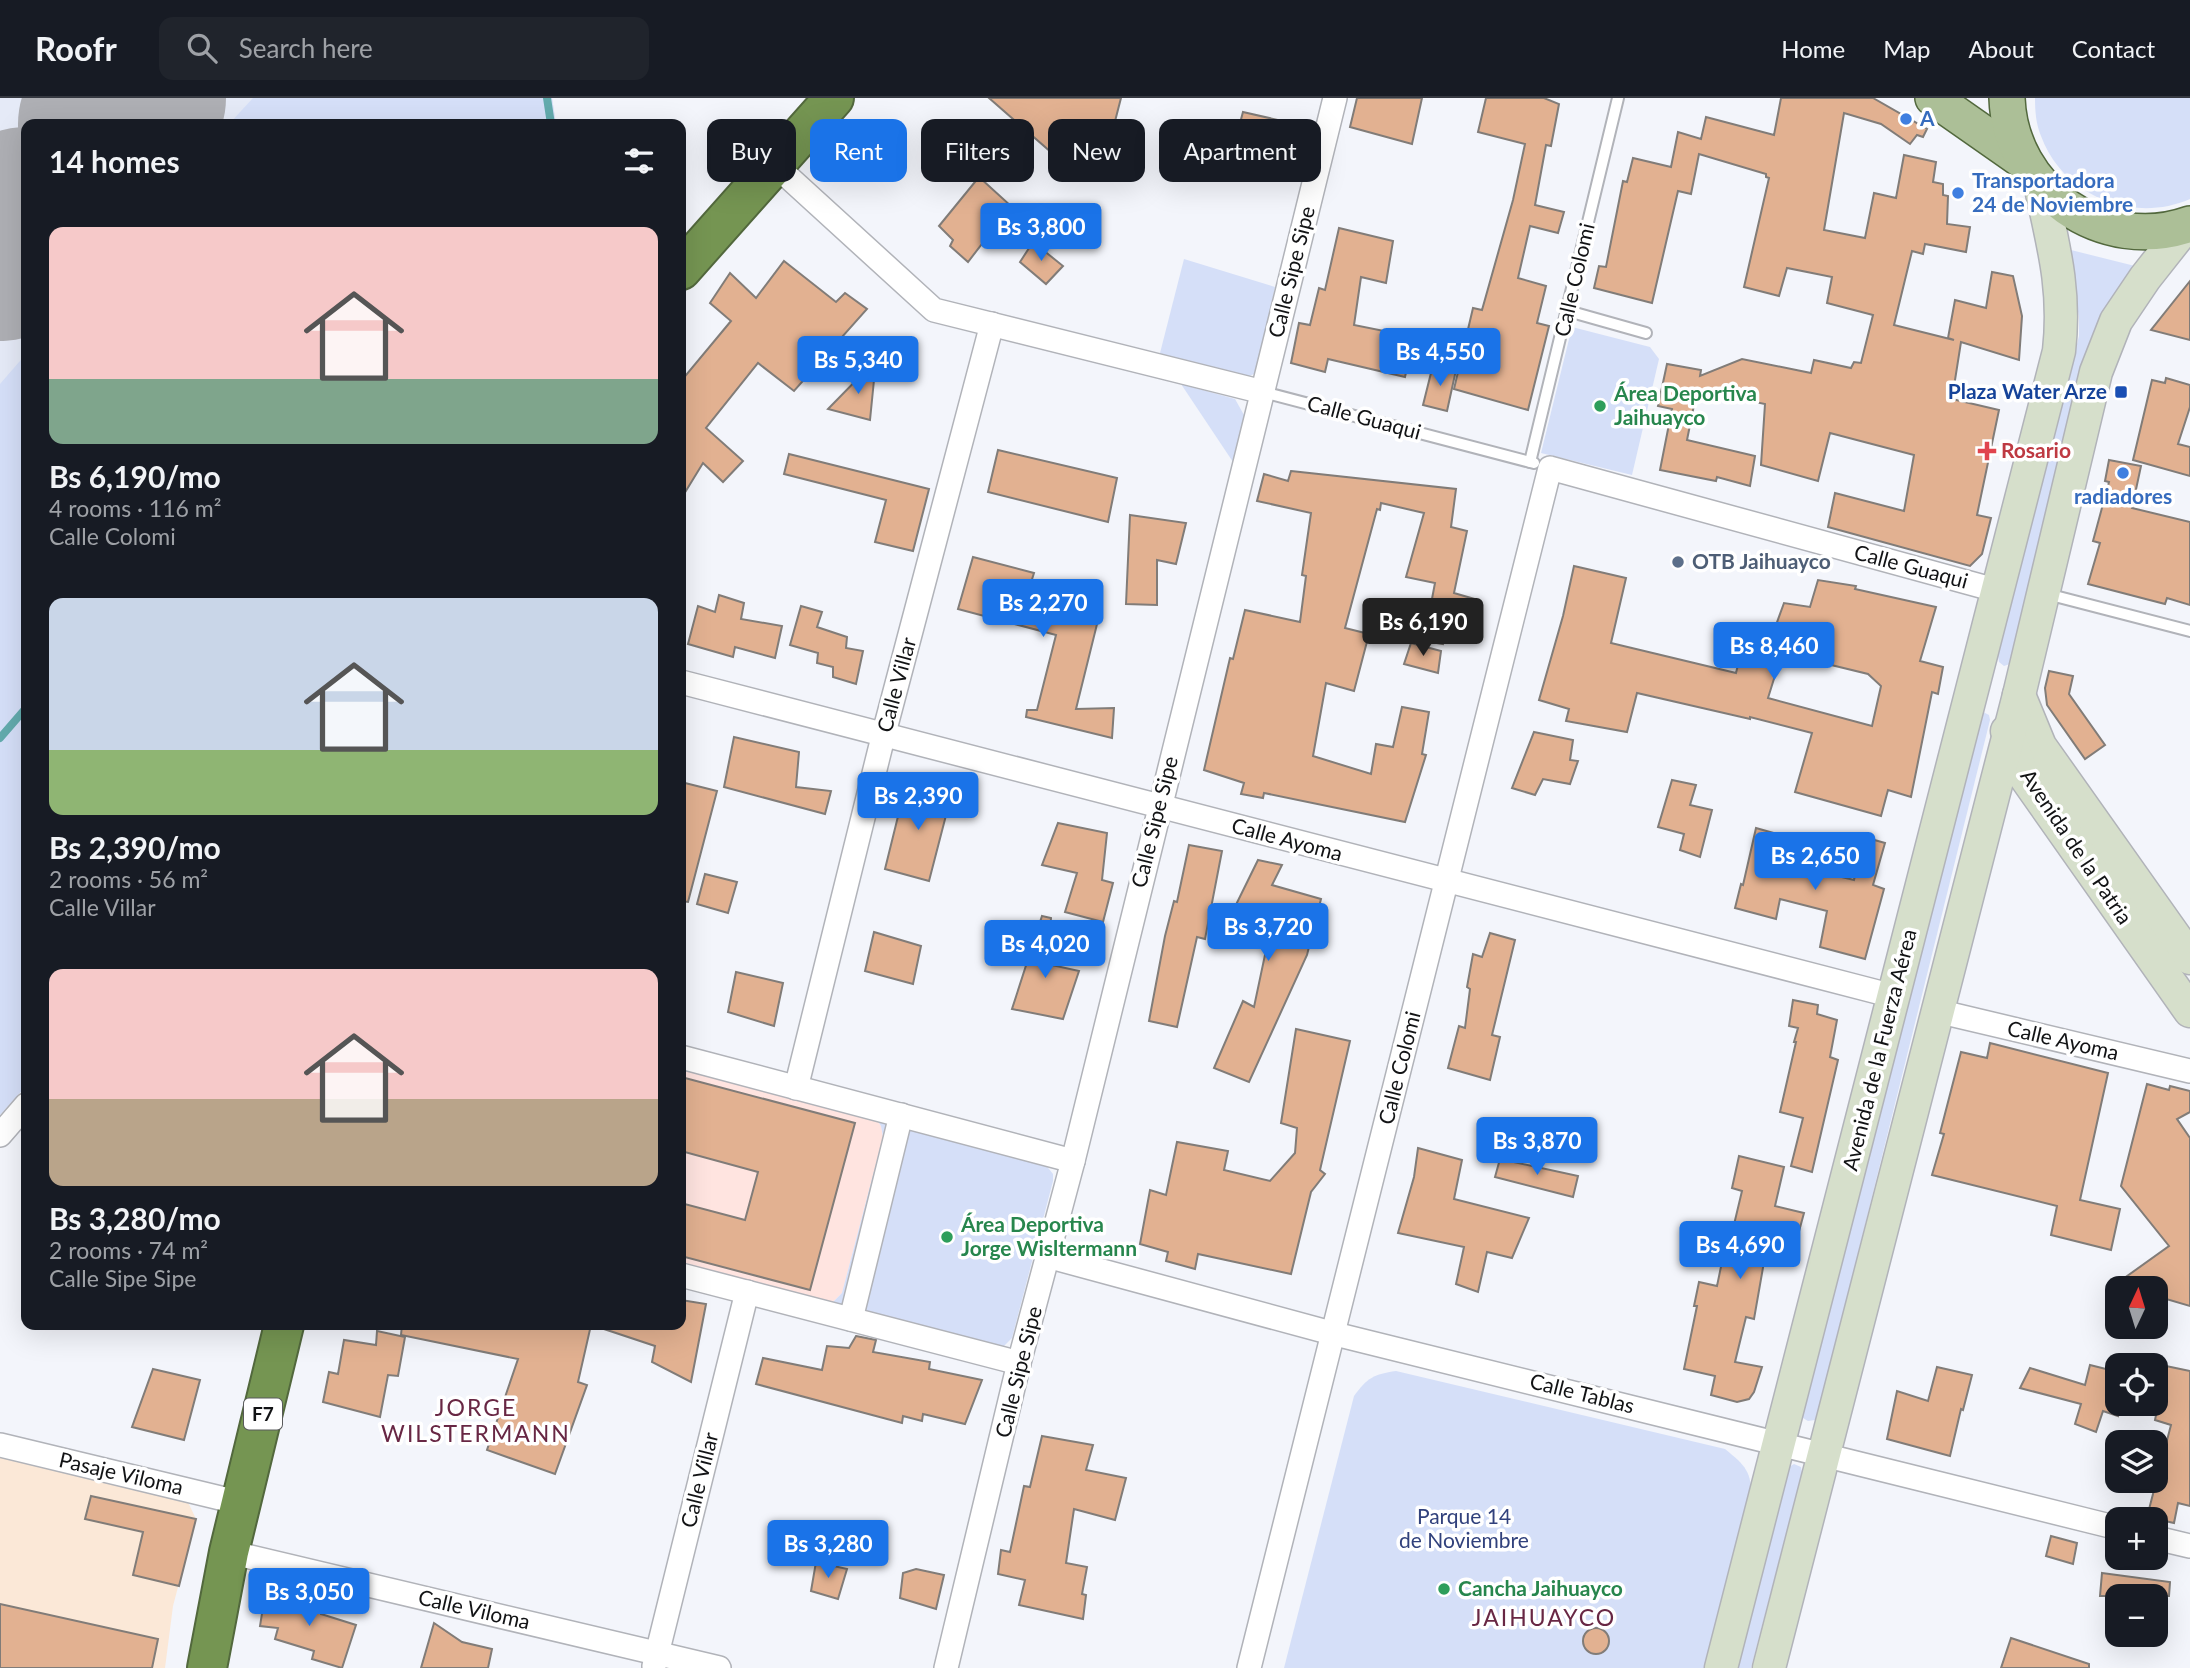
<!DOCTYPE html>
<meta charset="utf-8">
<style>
:root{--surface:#171b24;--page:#20242c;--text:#f1f3f6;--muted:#9ea1a6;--line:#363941;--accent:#1a73e8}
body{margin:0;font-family:Lato,sans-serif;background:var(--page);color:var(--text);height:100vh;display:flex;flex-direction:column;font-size:26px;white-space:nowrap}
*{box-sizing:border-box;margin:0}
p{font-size:23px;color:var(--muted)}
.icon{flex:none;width:38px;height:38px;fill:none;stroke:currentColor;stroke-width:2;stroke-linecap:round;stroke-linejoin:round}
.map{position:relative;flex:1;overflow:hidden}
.details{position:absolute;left:21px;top:21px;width:665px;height:1211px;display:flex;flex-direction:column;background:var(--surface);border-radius:14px;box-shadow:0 7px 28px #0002}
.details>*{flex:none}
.banner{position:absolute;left:707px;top:21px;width:665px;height:63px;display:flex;gap:14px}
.needle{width:46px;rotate:4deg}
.controls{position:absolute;left:2105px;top:1178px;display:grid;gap:14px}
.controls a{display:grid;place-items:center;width:63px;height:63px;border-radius:14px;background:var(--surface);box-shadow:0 7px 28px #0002;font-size:35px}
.price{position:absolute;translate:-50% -60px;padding:0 16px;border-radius:7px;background:var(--accent);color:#fff;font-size:23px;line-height:46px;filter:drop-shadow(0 2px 4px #0008)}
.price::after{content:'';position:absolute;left:50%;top:42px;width:21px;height:16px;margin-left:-10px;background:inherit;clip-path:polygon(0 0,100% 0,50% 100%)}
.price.active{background:#222;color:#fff}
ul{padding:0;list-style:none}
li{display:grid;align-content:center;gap:14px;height:371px;padding:0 28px}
li span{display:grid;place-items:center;height:217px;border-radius:14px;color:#555}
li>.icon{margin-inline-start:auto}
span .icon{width:126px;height:126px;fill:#fffc;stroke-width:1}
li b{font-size:30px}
h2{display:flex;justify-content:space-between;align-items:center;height:84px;padding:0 28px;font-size:30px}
.tag{padding:0 24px;border-radius:14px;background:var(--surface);box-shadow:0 7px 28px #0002;font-size:24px;line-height:63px}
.tag.active{background:var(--accent);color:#fff}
header{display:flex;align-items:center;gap:42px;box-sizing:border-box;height:98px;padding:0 35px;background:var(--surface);border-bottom:2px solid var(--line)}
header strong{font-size:33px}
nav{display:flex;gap:38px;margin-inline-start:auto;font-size:24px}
.search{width:490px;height:63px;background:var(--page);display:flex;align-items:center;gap:18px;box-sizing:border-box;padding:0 24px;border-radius:14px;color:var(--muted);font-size:26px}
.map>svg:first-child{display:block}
</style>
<header>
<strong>Roofr</strong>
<div class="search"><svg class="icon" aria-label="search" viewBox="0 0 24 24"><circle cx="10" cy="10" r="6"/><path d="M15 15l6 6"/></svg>Search here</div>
<nav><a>Home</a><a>Map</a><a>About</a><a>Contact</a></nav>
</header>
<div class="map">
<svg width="2190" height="1570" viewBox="0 0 2190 1570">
<rect width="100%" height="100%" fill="#f3f5fb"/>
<path fill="#e5eaf7" d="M0,0h552l4,26h-530v831l-26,30z"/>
<path fill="#fbe8d7" d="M0,1357l187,45 9,19 -23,87 -8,62h-165z"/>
<path fill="#ffe4e0" d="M681,970l196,52 4,6 2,11 -41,156 -9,9 -7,2 -145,-39z"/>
<g fill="#d5dff8">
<path d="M253,0h299l4,26h-327z"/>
<path d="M2035,0h155v101c-57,25 -127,-3 -149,-63 -5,-12 -6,-25 -6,-38z"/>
<path d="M2067,151l68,17 -18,25 -17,30 -90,343 -6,2 -5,-4 -1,-6 81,-320v-19z"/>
<path d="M1184,161l91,28 -19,86 -13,6 -84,-22z"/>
<path d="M1572,229l78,20 9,12 -27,116 -91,-22z"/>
<path d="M26,256v732l-26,29v-731z"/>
<path d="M1181,286l54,15 9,16 -11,47z"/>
<path d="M1981,613l8,4 1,5 -172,695 -3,5 -7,1 -5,-3 -1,-6z"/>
<path d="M877,1022l168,44 8,10v7l-41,157 -8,8 -178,-42 7,-2 9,-9 41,-156 -2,-11z"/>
<path d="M1396,1273l329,78c21,17 26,22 27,50l-44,169h-424l70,-272c13,-18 20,-22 42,-25z"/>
<path d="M1794,1366l7,3 1,6 -51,195h-16l54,-201z"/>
</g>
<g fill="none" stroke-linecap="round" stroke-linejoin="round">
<g stroke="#63abad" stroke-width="8">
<path d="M547,0l4,26"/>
<path d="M0,640l26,-30"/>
</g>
<path stroke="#aeafb4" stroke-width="74" d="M74,0l1,26"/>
<g stroke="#aeafb4" stroke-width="184">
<path d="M110,26l24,-26"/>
<path d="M0,151l26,-30"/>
</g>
</g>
<g fill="#e2b191" stroke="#817c78" stroke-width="2" fill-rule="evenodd">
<path d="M989,0h132l-15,58 -36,-26 -18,23z"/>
<path d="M1357,0h65l-10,46 -62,-17z"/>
<path d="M1486,0h58l15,6 -8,42 -5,-1 -11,60 29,7 -6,21 -28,-7 -12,52 28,8 -9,37 12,3 -21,84 -74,-21 19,-81 9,2 31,-110 12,-56 -47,-12z"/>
<path d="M1781,0h92l54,31 -4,8 -6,-2 -7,9 -29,-20 -37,-11 -20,117 41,8 9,-45 22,5 8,-43 32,7 -3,20 10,2v11l5,1 -1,28 23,3 -4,25 -41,-8 -2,10 -11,-3 -18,74 60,15 -6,-2 7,-38 31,8 6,-36 21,4 9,40 -3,44 -58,-18 -9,57 47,11 -22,105 14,3 -9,36 -12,12 -142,-39 7,-34 69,18 10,-56 -84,-22 -12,48 -57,-16 4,-61 -68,-14 -10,50 68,16 -5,30 -33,-9 -1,4 -56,-11 12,-61 -14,-3 9,-42 34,6 -1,6 42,-17 69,14 3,-13 37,8 3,-6 7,1 12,-48 -46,-12 5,-26 -45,-9 -8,28 -35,-9 25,-109 -3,-1v-3l-67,-20 -8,40 -13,-3 -26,112 -58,-15 5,-22 7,1 17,-86 4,1 6,-24 38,9 7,-35 23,7 5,-22 68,18z"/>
<path d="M1243,14l57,13 -11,43 -58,-12z"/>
<path d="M979,79l32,29 -43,56 -18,-16 3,-6 -14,-14z"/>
<path d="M1339,130l54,13 -7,42 -25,-6 -7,48 60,12 -9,40 -77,-18 -3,13 -34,-9 8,-40 11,2 9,-37 6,2z"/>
<path d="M1033,144l30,24 -17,18 -26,-22z"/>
<path d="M784,163l52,41 9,-9 22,16 -73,82 -36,-28 -52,65 37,33 -20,21 -20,-19 -22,36v-118l50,-60 -21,-18 20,-30 26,25z"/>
<path d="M2190,183v59l-39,-10z"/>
<path d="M876,262l-6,60 -42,-11z"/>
<path d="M1433,267l23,5 -9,41 -24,-6z"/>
<path d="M2166,280l24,7v22l-12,37 12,3v29l-57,-16 19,-80 13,3z"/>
<path d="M998,352l119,28 -9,44 -120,-30z"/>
<path d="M789,356l140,35 -16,62 -38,-9 11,-42 -102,-26z"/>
<path d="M2109,362l32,6 -9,42 58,14v83l-23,-7 -2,6 -77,-20 12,-41 -7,-2 16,-59 -4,-1z"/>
<path d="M1291,373l165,18 -5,38 16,4 -13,62 24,7 -8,35 -24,-7 -3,16 -19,-3 11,-58 -29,-6 18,-64 -43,-10 -1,7 -3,-1 -32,119 24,6 -15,57 -28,-8 -13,73 58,18 5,-30 17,3 9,-40 27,5 -7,42 4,1 -21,67 -141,-29 -1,5 -22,-4 3,-11 -40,-13 26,-112 3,1 12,-49 55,12 6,-46 -4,-1 9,-62 -54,-12 7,-27 24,7z"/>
<path d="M1130,417l56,8 -10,41 -19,-4v45l-31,-1z"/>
<path d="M973,459l61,16 -5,16 72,19 -25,101 38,-1 -2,30 -86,-21 1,-7h10l19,-75 -98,-26z"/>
<path d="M1574,468l52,12 -15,65 125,30 8,-33 24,7 16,-44 26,4 8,-27 38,6 -1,3 81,18 -16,54 23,6 -5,27 -6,-2 -21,105 -23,-7 -7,26 -86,-24 17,-59 -62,-16v2l-113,-26 -10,39 -61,-11 3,-12 -30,-9 24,-84zM1782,555l86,21 13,12 -9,40 -104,-28z"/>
<path d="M719,497l25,8 -3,16 41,7 -7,32 -40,-11 -2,10 -45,-13 10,-38 17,6z"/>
<path d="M801,508l21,6 -5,15 30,10 -1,11 17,3 -7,33 -23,-7v-10l-16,-4 1,-10 -28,-8z"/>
<path d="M1411,545l30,8 -3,22 -34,-9z"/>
<path d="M2049,573l24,5 -4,18 36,51 -20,14 -38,-54 -2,-17z"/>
<path d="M1534,634l39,8 -3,20 8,1 -8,23 -27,-5 -8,16 -23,-7z"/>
<path d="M734,639l65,15 -3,35 35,4 -6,23 -101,-27z"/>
<path d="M1672,682l24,5 -6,20 22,5 -12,47 -20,-7 4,-16 -26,-7z"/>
<path d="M681,684l36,9 -29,111 -7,-1z"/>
<path d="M906,686l45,12 -22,85 -44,-12z"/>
<path d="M1058,725l49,10 -5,47 11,3 -10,39 -38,-10 12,-39 -35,-8z"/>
<path d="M1756,730l35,10 -7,25 70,17 10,-43 21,6 -12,42 11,4 -19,70 -45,-12 7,-36 -47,-12 -4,20 -41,-11 6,-24 2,1z"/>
<path d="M1189,747l33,6 -17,88 -8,-2 -20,90 -28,-6 16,-85 9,-35 3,1z"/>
<path d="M1258,762l24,5 -10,20 49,14 -14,56 -58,127 -35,-14 29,-67 11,6 15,-71 -41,-15z"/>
<path d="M705,776l32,8 -9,31 -31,-9z"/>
<path d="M1042,818l9,2 -4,46 32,7 -16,48 -51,-10z"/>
<path d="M874,834l47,14 -8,38 -48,-13z"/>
<path d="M1490,835l25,7 -23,95 8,2 -10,43 -42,-12 11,-42 6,2 5,-39 -3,-2 6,-33 9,3z"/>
<path d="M736,874l47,11 -9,43 -46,-14z"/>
<path d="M1793,902l25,5 -1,9 20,6 -7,37 8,3 -26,112 -21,-6 12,-48 -23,-6 16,-70h-2l4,-14 -9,-2z"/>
<path d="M1296,931l54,12 -30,129 5,4 -14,18 -20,82 -93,-20 -3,15 -29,-8 2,-9 -28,-8 10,-54 16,5 11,-53 51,9 -4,19 46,11 25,-28 2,-25 -16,-5z"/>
<path d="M1990,945l118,30 -28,127 40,9 -9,41 -60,-15 6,-29 -125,-31 12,-41 -4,-1 21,-81 26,6z"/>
<path d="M685,980l170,45 -45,167 -129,-34v-53l64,17 13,-48 -77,-21v-59z"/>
<path d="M2147,986l22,6 1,-4 20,5v21l-13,7 13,19v168l-34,-10v-8h-28l-12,-4 53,-38 -48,-60z"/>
<path d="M1418,1050l44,12 -8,39 75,19 -17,40 -25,-6 -9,40 -22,-8 8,-37 -66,-14 16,-56z"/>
<path d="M1739,1058l45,11 -9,39 29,7 -9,33 -27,-7 -14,80 -8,-2 -11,45 27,5 -8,25 -5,7 -12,3 -26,-7 4,-19 -31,-7 13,-63h-3l5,-24 18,4 11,-53h4l10,-42 -10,-3z"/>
<path d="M1500,1061l78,17 -5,21 -78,-20z"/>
<path d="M681,1202l25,4 -15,78 -39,-20 3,-16 -51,-17 1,-4h76z"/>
<path d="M402,1227h189l-13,57 9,3 -32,89 -68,-24 31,-91 -117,-24z"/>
<path d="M377,1233l28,6 -7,39 -10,-1 -8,42 -57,-15 6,-30 9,2 6,-34 32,5z"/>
<path d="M856,1238l20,4 -3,12 57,10 -1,7 53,11 -17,44 -42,-10 -1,7 -19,-5 -1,7 -146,-39 7,-26 59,12 5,-24 22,2z"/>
<path d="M2090,1267l28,7v44l-15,-5 -7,21 -21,-8 6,-20 -61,-16 10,-20 55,17z"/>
<path d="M2166,1268l24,5v135l-12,-3 -4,20 -27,-6 24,-92 -16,-5z"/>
<path d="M1937,1269l35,8 -9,35 -2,-1 -11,47 -63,-17 10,-48 31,10z"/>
<path d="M153,1271l47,11 -16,60 -52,-13z"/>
<path d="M1042,1338l51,9 -7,25 40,8 -11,42 -41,-11 -8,54 21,4 -5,27 4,1 -3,24 -64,-14 6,-25 -27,-6 3,-24 9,2 14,-66 6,1z"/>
<path d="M91,1398l105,23 -17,67 -46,-11 10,-43 -58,-13z"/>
<path d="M2051,1438l26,7 -4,21 -27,-8z"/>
<path d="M816,1464l31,7 -9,30 -27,-8z"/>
<path d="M916,1471l28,6 -8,34 -36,-11 3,-25z"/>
<path d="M2102,1475l68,9 -1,14h-69z"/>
<path d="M286,1494l36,6 -1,16 35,11 -14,43 -30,-9 2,-8 -39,-12 3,-11 -18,-2 4,-25 18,3z"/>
<path d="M0,1506l158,35 -6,29h-152z"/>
<path d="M434,1525l28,19 30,7 -4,19h-67z"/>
<circle cx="1596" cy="1543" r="13"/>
<path d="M2011,1540l78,26v4h-88z"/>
</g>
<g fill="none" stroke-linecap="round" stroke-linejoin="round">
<g stroke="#b1b3b9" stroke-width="14">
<g id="lane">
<path d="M1568,213l78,22"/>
<path d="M1263,294l271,71"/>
<path d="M1530,364l88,-364"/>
<path d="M2047,496l143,37"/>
</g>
</g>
<g stroke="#b1b3b9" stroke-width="26">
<g id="street">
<path d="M774,66l160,146 329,82"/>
<path d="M681,584l1212,314"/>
<path d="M1937,913l253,60"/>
<path d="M681,959l392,104"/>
<path d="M796,990l88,-355 108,-409"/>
<path d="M0,1037l26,-30"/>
<path d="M1047,1158l288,78 783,194"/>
<path d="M681,1177l338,88"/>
<path d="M851,1221l50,-204"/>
<path d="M0,1347l241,58"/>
<path d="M2156,1440l34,8"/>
<path d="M229,1454l490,116"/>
<path d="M654,1568l93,-374"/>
<path d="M946,1570l73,-305 54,-202 262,-1063"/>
<path d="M1249,1570l301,-1200 449,123"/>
</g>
</g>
<g stroke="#b1b3b9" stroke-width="35">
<g id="secondary">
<path d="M2019,597l21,51 150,212"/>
<path d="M2007,633l14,40 169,240"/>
<path d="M1721,1570l338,-1317c7,-62 -6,-107 -19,-167"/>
<path d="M1769,1570l250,-973 77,-323 20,-51 29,-43 41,-52"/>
</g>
</g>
<g stroke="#52683d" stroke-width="38">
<g id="primary">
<path d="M1933,0l90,63"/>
<path d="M2007,0c3,92 96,157 183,126"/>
</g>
</g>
<g stroke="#52683d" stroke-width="42">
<g id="highway">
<path d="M681,172l153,-172"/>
<path d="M207,1570l22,-116 55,-227"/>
</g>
</g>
<use href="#lane" stroke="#fff" stroke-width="10"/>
<use href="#street" stroke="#fff" stroke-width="23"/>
<use href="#secondary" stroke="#d6dfcb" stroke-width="32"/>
<use href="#primary" stroke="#acbf97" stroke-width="35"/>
<use href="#highway" stroke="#759552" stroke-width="38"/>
</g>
<g fill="#3f7fe0" stroke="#fff" stroke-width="2.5">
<circle cx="1906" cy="21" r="7"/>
<circle cx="1958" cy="95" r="7"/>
<circle cx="2123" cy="375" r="7"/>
</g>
<rect fill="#1a4fb4" stroke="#fff" stroke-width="2.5" x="2114" y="287" width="14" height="14" rx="3.5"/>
<g fill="#2e9e5b" stroke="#fff" stroke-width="2.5">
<circle cx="1600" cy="308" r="7"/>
<circle cx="947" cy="1139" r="7"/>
<circle cx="1444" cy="1491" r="7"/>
</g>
<path fill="#e0444e" stroke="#fff" stroke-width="2.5" d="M1983.5 342.5h7v7h7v7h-7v7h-7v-7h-7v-7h7z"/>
<circle fill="#5c6f8a" stroke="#fff" stroke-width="2.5" cx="1678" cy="464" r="7"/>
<g text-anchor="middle" stroke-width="7" stroke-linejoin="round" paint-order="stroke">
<rect fill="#fff" stroke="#595a5b" stroke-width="2" x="244" y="1300.5" width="38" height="31" rx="5"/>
<g font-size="19" font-weight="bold" fill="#121315">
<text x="263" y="1323">F7</text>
</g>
<g font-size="21" font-weight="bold" fill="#366cbe" stroke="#fff" text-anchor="start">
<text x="1920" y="28">A</text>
<text x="1972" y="90">Transportadora<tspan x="1972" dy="24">24 de Noviembre</tspan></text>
<text x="2123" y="406" text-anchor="middle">radiadores</text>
</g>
<g font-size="21" fill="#121315" stroke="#fff">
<text transform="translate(1292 174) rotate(-76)" y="7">Calle Sipe Sipe</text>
<text transform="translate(1575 182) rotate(-77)" y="7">Calle Colomi</text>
<text transform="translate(1364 320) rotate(15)" y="7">Calle Guaqui</text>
<text transform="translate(1911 469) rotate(15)" y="7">Calle Guaqui</text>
<text transform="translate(897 587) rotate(-75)" y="7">Calle Villar</text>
<text transform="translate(1155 724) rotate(-76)" y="7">Calle Sipe Sipe</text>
<text transform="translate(1287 742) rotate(15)" y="7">Calle Ayoma</text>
<text transform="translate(2076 749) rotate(56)" y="7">Avenida de la Patria</text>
<text transform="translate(2063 943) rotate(13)" y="7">Calle Ayoma</text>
<text transform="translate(1880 952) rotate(-76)" y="7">Avenida de la Fuerza Aérea</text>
<text transform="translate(1400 970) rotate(-76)" y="7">Calle Colomi</text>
<text transform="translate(1019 1274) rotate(-76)" y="7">Calle Sipe Sipe</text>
<text transform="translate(1582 1296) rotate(14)" y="7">Calle Tablas</text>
<text transform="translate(121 1376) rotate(13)" y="7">Pasaje Viloma</text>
<text transform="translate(700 1382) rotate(-76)" y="7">Calle Villar</text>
<text transform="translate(474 1512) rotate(13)" y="7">Calle Viloma</text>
</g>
<g font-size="21" font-weight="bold" fill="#164399" stroke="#fff" text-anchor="end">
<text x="2107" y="301">Plaza Water Arze</text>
</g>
<g font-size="21" font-weight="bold" fill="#27864d" stroke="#fff" text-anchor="start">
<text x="1614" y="303">Área Deportiva<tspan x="1614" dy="24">Jaihuayco</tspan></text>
<text x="961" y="1134">Área Deportiva<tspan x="961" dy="24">Jorge Wisltermann</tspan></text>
<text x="1458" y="1498">Cancha Jaihuayco</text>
</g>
<g font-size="21" font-weight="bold" fill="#be3a42" stroke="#fff" text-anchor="start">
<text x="2001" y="360">Rosario</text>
</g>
<g font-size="21" font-weight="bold" fill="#4e5e75" stroke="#fff" text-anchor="start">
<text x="1692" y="471">OTB Jaihuayco</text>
</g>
<g font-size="21" fill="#31417c" stroke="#fff">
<text x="1464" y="1426">Parque 14<tspan x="1464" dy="24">de Noviembre</tspan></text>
</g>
<g font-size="23" letter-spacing="2" fill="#682744" stroke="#fff">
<text x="476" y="1318">JORGE<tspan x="476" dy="26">WILSTERMANN</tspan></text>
<text x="1544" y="1528">JAIHUAYCO</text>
</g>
</g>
</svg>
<div class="controls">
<a><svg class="needle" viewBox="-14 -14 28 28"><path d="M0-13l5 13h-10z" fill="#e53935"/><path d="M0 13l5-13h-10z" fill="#9ea1a6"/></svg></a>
<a><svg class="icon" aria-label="locate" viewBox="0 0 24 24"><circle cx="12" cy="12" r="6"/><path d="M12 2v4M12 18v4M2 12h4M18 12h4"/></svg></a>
<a><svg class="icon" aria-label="layers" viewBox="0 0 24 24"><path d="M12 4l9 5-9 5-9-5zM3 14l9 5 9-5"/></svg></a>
<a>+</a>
<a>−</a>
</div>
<b class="price" style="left:1041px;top:165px">Bs 3,800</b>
<b class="price" style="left:1440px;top:290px">Bs 4,550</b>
<b class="price" style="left:858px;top:298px">Bs 5,340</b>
<b class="price" style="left:1043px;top:541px">Bs 2,270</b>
<b class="price active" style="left:1423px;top:560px">Bs 6,190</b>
<b class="price" style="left:1774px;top:584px">Bs 8,460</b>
<b class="price" style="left:918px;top:734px">Bs 2,390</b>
<b class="price" style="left:1815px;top:794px">Bs 2,650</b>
<b class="price" style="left:1268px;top:865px">Bs 3,720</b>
<b class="price" style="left:1045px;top:882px">Bs 4,020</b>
<b class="price" style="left:1537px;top:1079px">Bs 3,870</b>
<b class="price" style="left:1740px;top:1183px">Bs 4,690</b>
<b class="price" style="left:828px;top:1482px">Bs 3,280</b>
<b class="price" style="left:309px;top:1530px">Bs 3,050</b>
<div class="banner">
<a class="tag">Buy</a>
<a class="tag active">Rent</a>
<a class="tag">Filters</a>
<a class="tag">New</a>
<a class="tag">Apartment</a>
</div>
<section class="details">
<h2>14 homes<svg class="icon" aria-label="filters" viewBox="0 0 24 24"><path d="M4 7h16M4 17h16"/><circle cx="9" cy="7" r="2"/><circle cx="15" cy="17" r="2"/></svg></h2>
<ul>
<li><span style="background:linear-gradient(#f6c9c9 70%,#7fa58c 0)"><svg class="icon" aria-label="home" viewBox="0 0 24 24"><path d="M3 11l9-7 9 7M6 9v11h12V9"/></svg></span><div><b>Bs 6,190/mo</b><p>4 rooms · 116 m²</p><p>Calle Colomi</p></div></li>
<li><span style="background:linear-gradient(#c9d6e8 70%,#8fb573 0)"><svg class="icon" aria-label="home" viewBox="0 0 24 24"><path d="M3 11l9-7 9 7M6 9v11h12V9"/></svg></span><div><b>Bs 2,390/mo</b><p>2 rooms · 56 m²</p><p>Calle Villar</p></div></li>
<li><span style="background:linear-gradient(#f6c9c9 60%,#b9a48a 0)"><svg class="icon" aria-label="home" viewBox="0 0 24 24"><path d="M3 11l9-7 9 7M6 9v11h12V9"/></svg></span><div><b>Bs 3,280/mo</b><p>2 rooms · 74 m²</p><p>Calle Sipe Sipe</p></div></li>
</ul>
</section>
</div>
